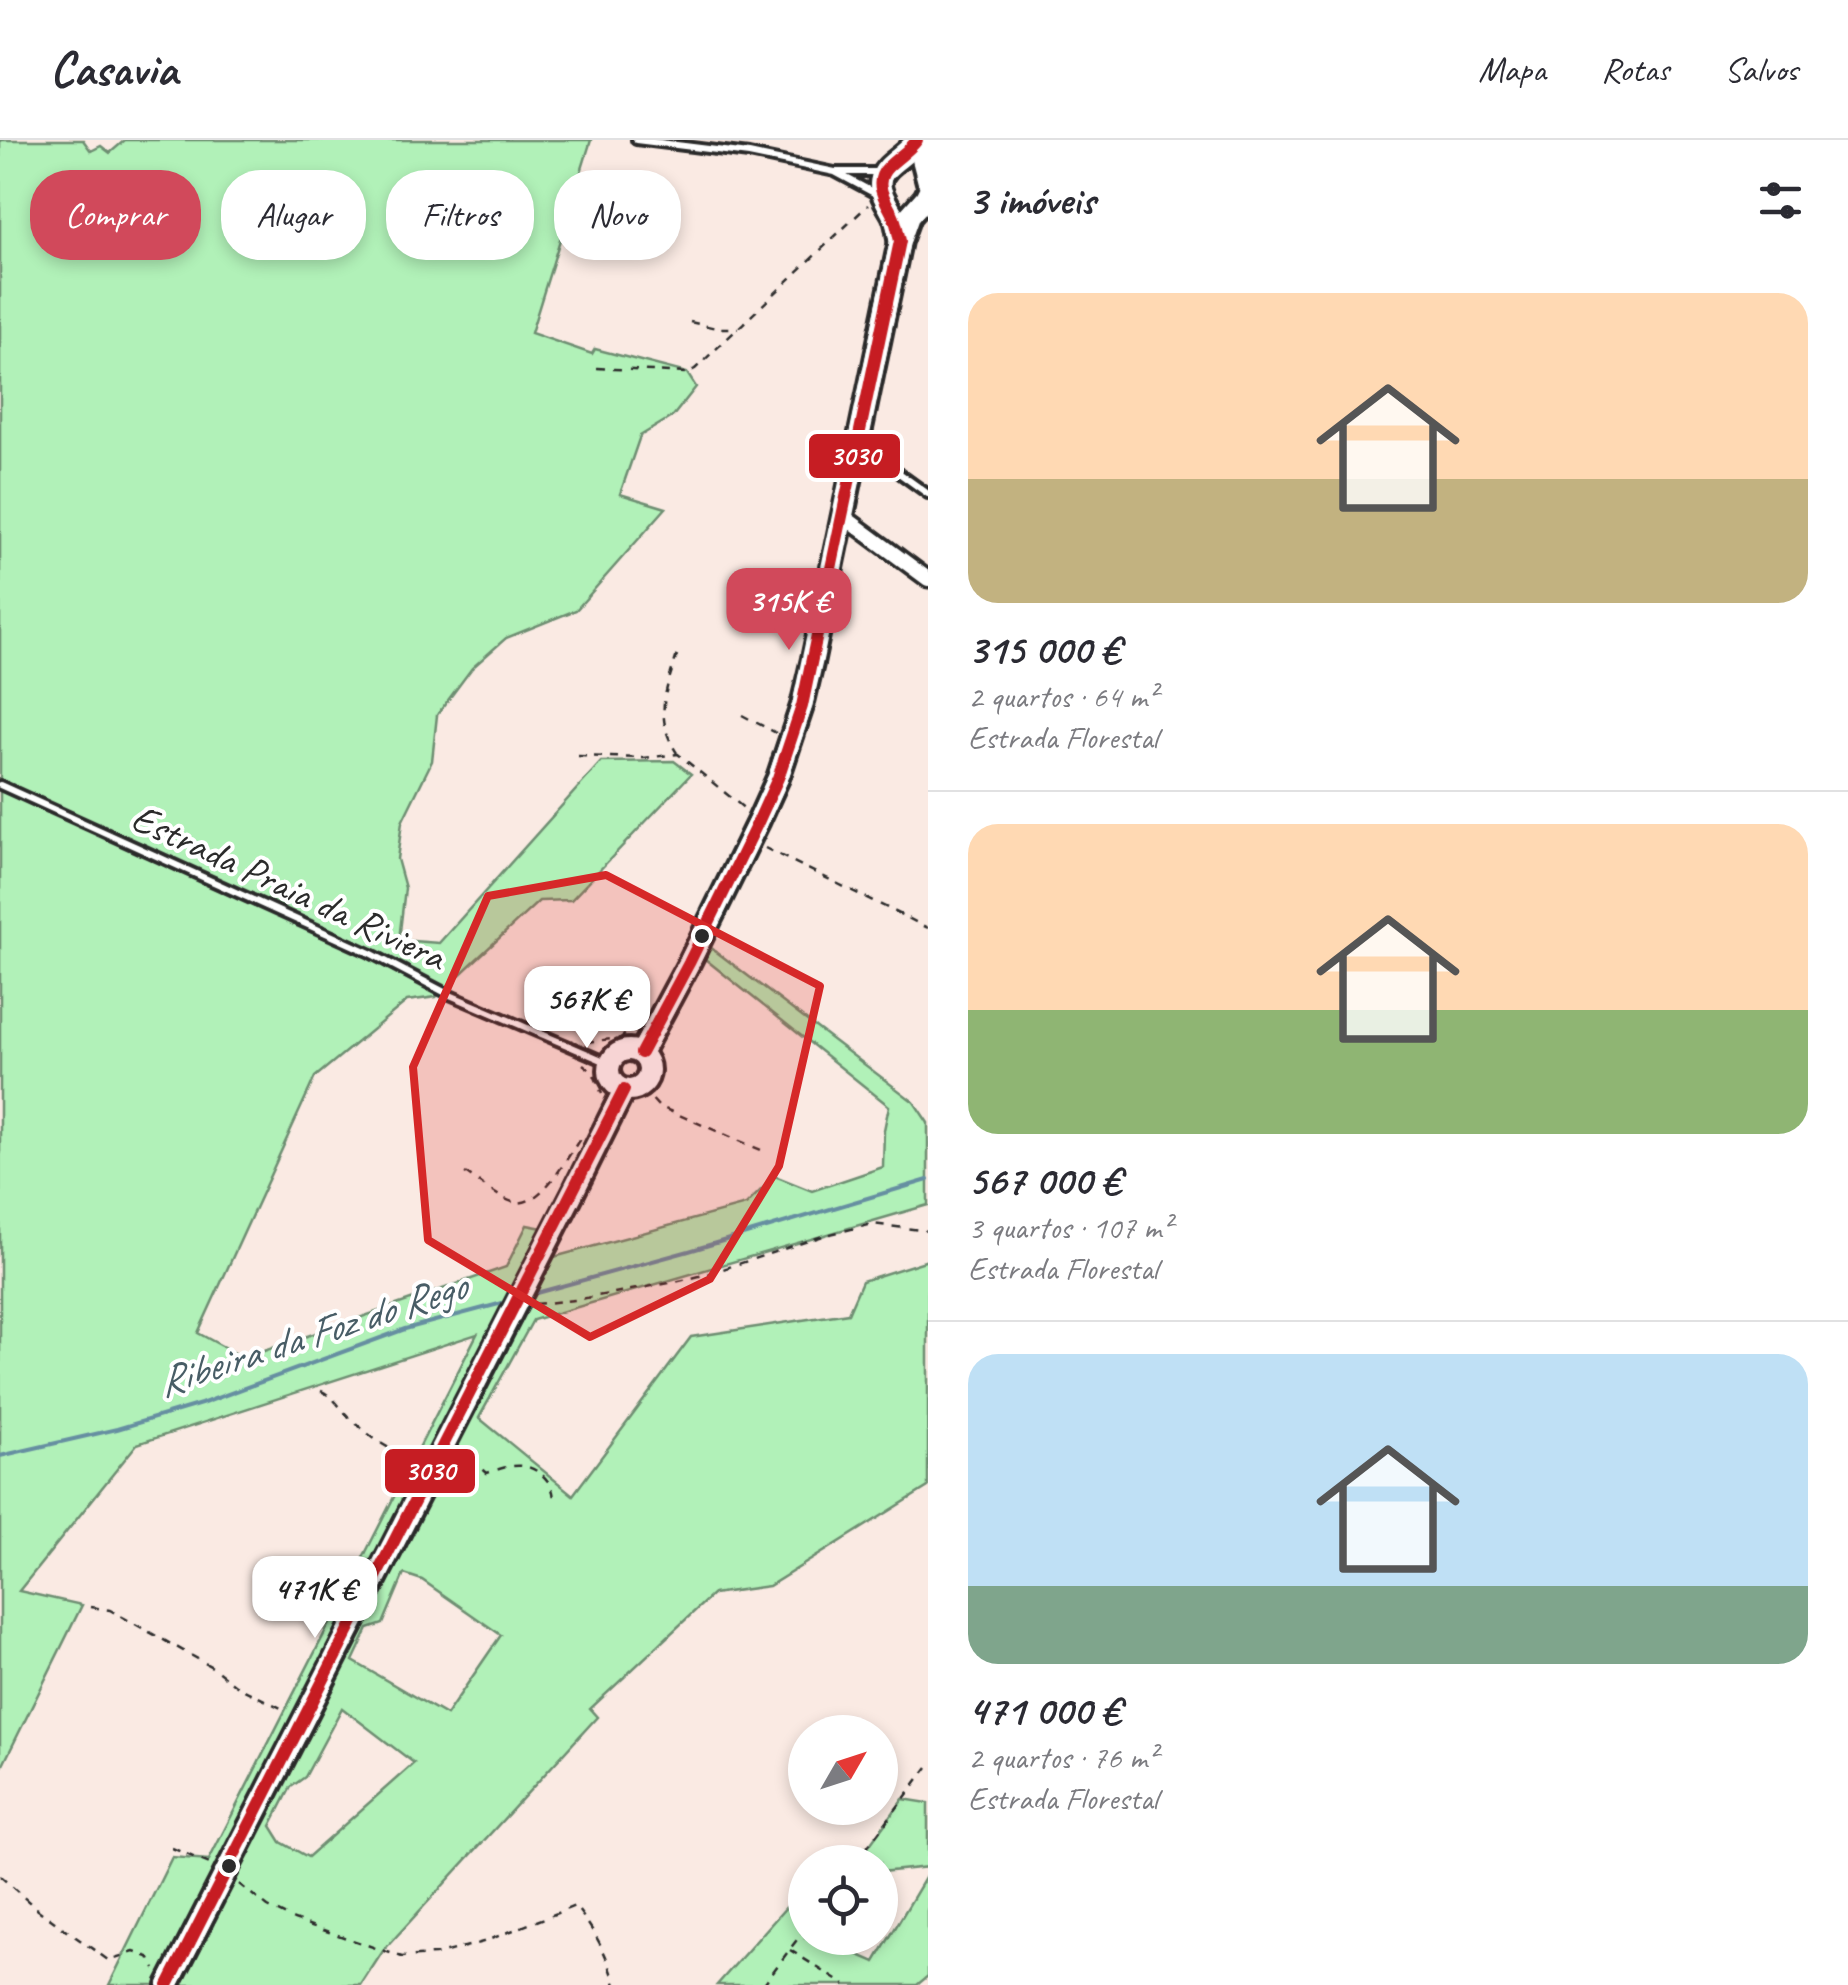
<!DOCTYPE html>
<html lang="pt">
<meta charset="utf-8">
<style>
:root{--surface:#fff;--page:#f2f2f3;--text:#2b2b33;--muted:#7c7c81;--line:#e1e1e2;--accent:#d1495b}
body{margin:0;font-family:Caveat,sans-serif;background:var(--page);color:var(--text);height:100vh;display:flex;flex-direction:column;font-size:38px;white-space:nowrap}
*{box-sizing:border-box;margin:0}
p{font-size:32px;color:var(--muted)}
.icon{flex:none;width:55px;height:55px;fill:none;stroke:currentColor;stroke-width:2;stroke-linecap:round;stroke-linejoin:round}
.map{position:relative;flex:1;overflow:hidden}
.details{display:flex;flex-direction:column;background:var(--surface);width:920px}
.details>*{flex:none}
.banner{position:absolute;left:30px;top:30px;width:748px;height:90px;display:flex;gap:20px}
.needle{width:65px;rotate:51deg}
.fabs{position:absolute;left:788px;top:1575px;display:grid;gap:20px}
.fabs a{display:grid;place-items:center;width:110px;height:110px;border-radius:50%;background:var(--surface);box-shadow:0 5px 15px #0003;font-size:50px}
.price{position:absolute;translate:-50% -85px;padding:0 22px;border-radius:20px;background:#fff;color:#222;font-size:32px;line-height:65px;filter:drop-shadow(0 2px 5px #0008)}
.price::after{content:'';position:absolute;left:50%;top:60px;width:30px;height:22px;margin-left:-15px;background:inherit;clip-path:polygon(0 0,100% 0,50% 100%)}
.price.active{background:var(--accent);color:#fff}
ul{padding:0;list-style:none}
li{display:grid;align-content:center;gap:20px;height:530px;padding:0 40px}
li+li{border-top:2px solid var(--line)}
li span{display:grid;place-items:center;height:310px;border-radius:30px;color:#555}
li>.icon{margin-inline-start:auto}
span .icon{width:180px;height:180px;fill:#fffc;stroke-width:1}
li b{font-size:42px}
h2{display:flex;justify-content:space-between;align-items:center;height:120px;padding:0 40px;font-size:42px}
.chip{padding:0 35px;border-radius:40px;background:var(--surface);box-shadow:0 5px 15px #0003;font-size:35px;line-height:90px}
.chip.active{background:var(--accent);color:#fff}
header{display:flex;align-items:center;gap:60px;box-sizing:border-box;height:140px;padding:0 50px;background:var(--surface);border-bottom:2px solid var(--line)}
header strong{font-size:48px}
nav{display:flex;gap:55px;margin-inline-start:auto;font-size:35px}
main{display:flex;flex:1;min-height:0}
.map>svg:first-child{display:block}
</style>
<header>
<strong>Casavia</strong>
<nav><a>Mapa</a><a>Rotas</a><a>Salvos</a></nav>
</header>
<main>
<div class="map">
<svg width="928" height="1845" viewBox="0 0 928 1845">
<rect width="100%" height="100%" fill="#faeae3"/>
<filter id="ink" filterUnits="userSpaceOnUse"><feTurbulence type="fractalNoise" baseFrequency=".01" numOctaves="2"/><feDisplacementMap in="SourceGraphic" scale="20" xChannelSelector="R" yChannelSelector="G"/><feConvolveMatrix kernelMatrix="1 2 1 2 8 2 1 2 1" color-interpolation-filters="sRGB"/></filter>
<g filter="url(#ink)">
<g fill="#b1f1b8" stroke="#6e8e72" stroke-width="2.5" fill-rule="evenodd">
<path d="M0,0h83l8,11 10,-5 9,7 15,-13h466l-60,193 61,21 3,-5 92,24 9,14 -23,29 -33,20 -20,58 46,14 -90,102 -70,28 -34,30 -35,47 -5,46 -30,61 -5,37 8,29 -6,52 40,3 162,-181 73,-1 17,13 -120,126 -32,1 -103,96 -29,4 -92,76 -117,256 46,25 262,-91 21,-42 26,5 -14,29 15,-2 192,-52 29,-29 37,15 71,-24 1,-37 5,-24 -184,-147 5,-12 204,155 14,21v82l-395,115 -54,98 94,77 118,-158 157,-24 14,-32 66,-21v227l-159,99 -56,8 -123,115 7,8 -214,234 -22,34h-252l63,-128 37,3 268,-526 -340,110 -118,147 63,14 -82,166zM404,1434l18,6 79,55 -55,80 -93,-54 15,-32 15,-5zM342,1568l72,55 -106,94 -27,-15 -10,-16 20,-39 14,-10z"/>
<path d="M903,1659l25,4v64l-48,5v-10l-22,-1z"/>
<path d="M928,1733v103l-11,9h-200l71,-80 17,3v30h15l55,24z"/>
</g>
<g fill="none" stroke-linecap="round" stroke-linejoin="round">
<g stroke="#668fa1" stroke-width="4">
<path d="M529,1155l160,-44 239,-71"/>
<path d="M0,1316l117,-27 84,-25 204,-75 105,-28"/>
</g>
<g stroke="#2b2b2b" stroke-width="14">
<g id="lane">
<path d="M636,0l113,14 86,18 41,22"/>
<path d="M836,32h43"/>
<path d="M863,307l65,47"/>
<path d="M0,645l370,168 80,42 159,68"/>
</g>
</g>
<g stroke="#2b2b2b" stroke-width="21">
<path id="street" d="M843,376l85,63"/>
</g>
<g stroke="#2b2b2b" stroke-width="28">
<g id="secondary">
<path d="M920,0l2,19 6,23"/>
<path d="M899,99c-1,-9 -2,-17 -6,-25 -8,-15 -21,-29 -6,-45 10,-11 22,-15 30,-29"/>
<circle cx="629" cy="930" r="20"/>
<path d="M641,913l48,-90 70,-143 19,-42 24,-72 11,-47 87,-418 9,-25 16,-18 3,-6"/>
<path d="M168,1845l406,-794 50,-101"/>
</g>
</g>
<g stroke="#2b2b2b" stroke-width="2.5" stroke-dasharray="8 8" stroke-linecap="butt">
<path d="M690,182l26,6h22"/>
<path d="M597,228l90,5 8,-4 173,-164"/>
<path d="M677,515c-12,37 -23,63 0,98"/>
<path d="M742,575l34,18"/>
<path d="M578,616l66,2 34,-4 68,56"/>
<path d="M765,708l163,80"/>
<path d="M586,902l34,-4 11,-7"/>
<path d="M583,924l10,8 9,22"/>
<path d="M642,948l16,18 110,47"/>
<path d="M465,1033c11,7 37,27 48,29 28,7 54,-45 67,-63"/>
<path d="M535,1164l40,-4 100,-18 33,-8 118,-39 47,-11 55,7"/>
<path d="M321,1251c14,6 18,17 29,27 17,15 47,44 71,34"/>
<path d="M460,1308l27,25c12,-4 27,-10 41,-6 16,5 29,21 25,37"/>
<path d="M91,1467l19,3 102,57 26,20 49,24"/>
<path d="M172,1708l40,17"/>
<path d="M856,1722l72,-95"/>
<path d="M0,1736l38,34 70,50 26,-8 15,5 6,12"/>
<path d="M239,1744l29,23 26,13 108,37 33,-2 48,-13 92,-36c21,27 31,46 41,79"/>
<path d="M790,1810l55,35"/>
<path d="M763,1845l42,-56"/>
</g>
<use href="#lane" stroke="#fff" stroke-width="6"/>
<use href="#street" stroke="#fff" stroke-width="14"/>
<use href="#secondary" stroke="#fff" stroke-width="20"/>
<g stroke="#fff" stroke-width="20">
<g id="bus-1">
<path d="M641,913l48,-90 70,-143 19,-42 24,-72 98,-465c-2,-8 -3,-16 -6,-23 -7,-17 -23,-34 -6,-51 10,-10 21,-16 29,-27"/>
<path d="M168,1845l456,-895"/>
</g>
</g>
<use href="#bus-1" stroke="#c61d23" stroke-width="12"/>
</g>
</g>
<path fill="#d62828" fill-opacity="0.2" stroke="#d62828" stroke-width="8" stroke-linejoin="round" d="M606,735l214,111 -41,180 -69,113 -120,58 -162,-97 -15,-173 75,-171z"/>
<g fill="#2b2b2b" stroke="#fff" stroke-width="4">
<circle cx="702" cy="796" r="9"/>
<circle cx="229" cy="1726" r="9"/>
</g>
<g text-anchor="middle" stroke-width="8" stroke-linejoin="round" paint-order="stroke">
<g font-size="40" fill="#2b2b2b" stroke="#fff">
<text transform="translate(289 746) rotate(25)" y="14">Estrada Praia da Riviera</text>
</g>
<g font-size="42" font-style="italic" fill="#485d66" stroke="#fff">
<text transform="translate(311 1193) rotate(-18)" y="15">Ribeira da Foz do Rego</text>
</g>
</g>
<g stroke="#fff" stroke-width="4">
<rect x="807" y="292" width="95" height="48" rx="10" fill="#c61d23"/>
<rect x="383" y="1307" width="94" height="48" rx="10" fill="#c61d23"/>
</g>
<g font-size="28" text-anchor="middle" font-weight="bold" fill="#fff">
<text x="855" y="325">3030</text>
<text x="430" y="1340">3030</text>
</g>
</svg>
<div class="fabs">
<a><svg class="needle" viewBox="-14 -14 28 28"><path d="M0-13l5 13h-10z" fill="#e53935"/><path d="M0 13l5-13h-10z" fill="#7c7c81"/></svg></a>
<a><svg class="icon" aria-label="locate" viewBox="0 0 24 24"><circle cx="12" cy="12" r="6"/><path d="M12 2v4M12 18v4M2 12h4M18 12h4"/></svg></a>
</div>
<b class="price active" style="left:789px;top:513px">315K €</b>
<b class="price" style="left:587px;top:911px">567K €</b>
<b class="price" style="left:315px;top:1501px">471K €</b>
<div class="banner">
<a class="chip active">Comprar</a>
<a class="chip">Alugar</a>
<a class="chip">Filtros</a>
<a class="chip">Novo</a>
</div>
</div>
<section class="details">
<h2>3 imóveis<svg class="icon" aria-label="filters" viewBox="0 0 24 24"><path d="M4 7h16M4 17h16"/><circle cx="9" cy="7" r="2"/><circle cx="15" cy="17" r="2"/></svg></h2>
<ul>
<li><span style="background:linear-gradient(#ffd9b3 60%,#c2b280 0)"><svg class="icon" aria-label="home" viewBox="0 0 24 24"><path d="M3 11l9-7 9 7M6 9v11h12V9"/></svg></span><div><b>315 000 €</b><p>2 quartos · 64 m²</p><p>Estrada Florestal</p></div></li>
<li><span style="background:linear-gradient(#ffd9b3 60%,#8fb573 0)"><svg class="icon" aria-label="home" viewBox="0 0 24 24"><path d="M3 11l9-7 9 7M6 9v11h12V9"/></svg></span><div><b>567 000 €</b><p>3 quartos · 107 m²</p><p>Estrada Florestal</p></div></li>
<li><span style="background:linear-gradient(#bfe0f5 75%,#7fa58c 0)"><svg class="icon" aria-label="home" viewBox="0 0 24 24"><path d="M3 11l9-7 9 7M6 9v11h12V9"/></svg></span><div><b>471 000 €</b><p>2 quartos · 76 m²</p><p>Estrada Florestal</p></div></li>
</ul>
</section>
</main>
